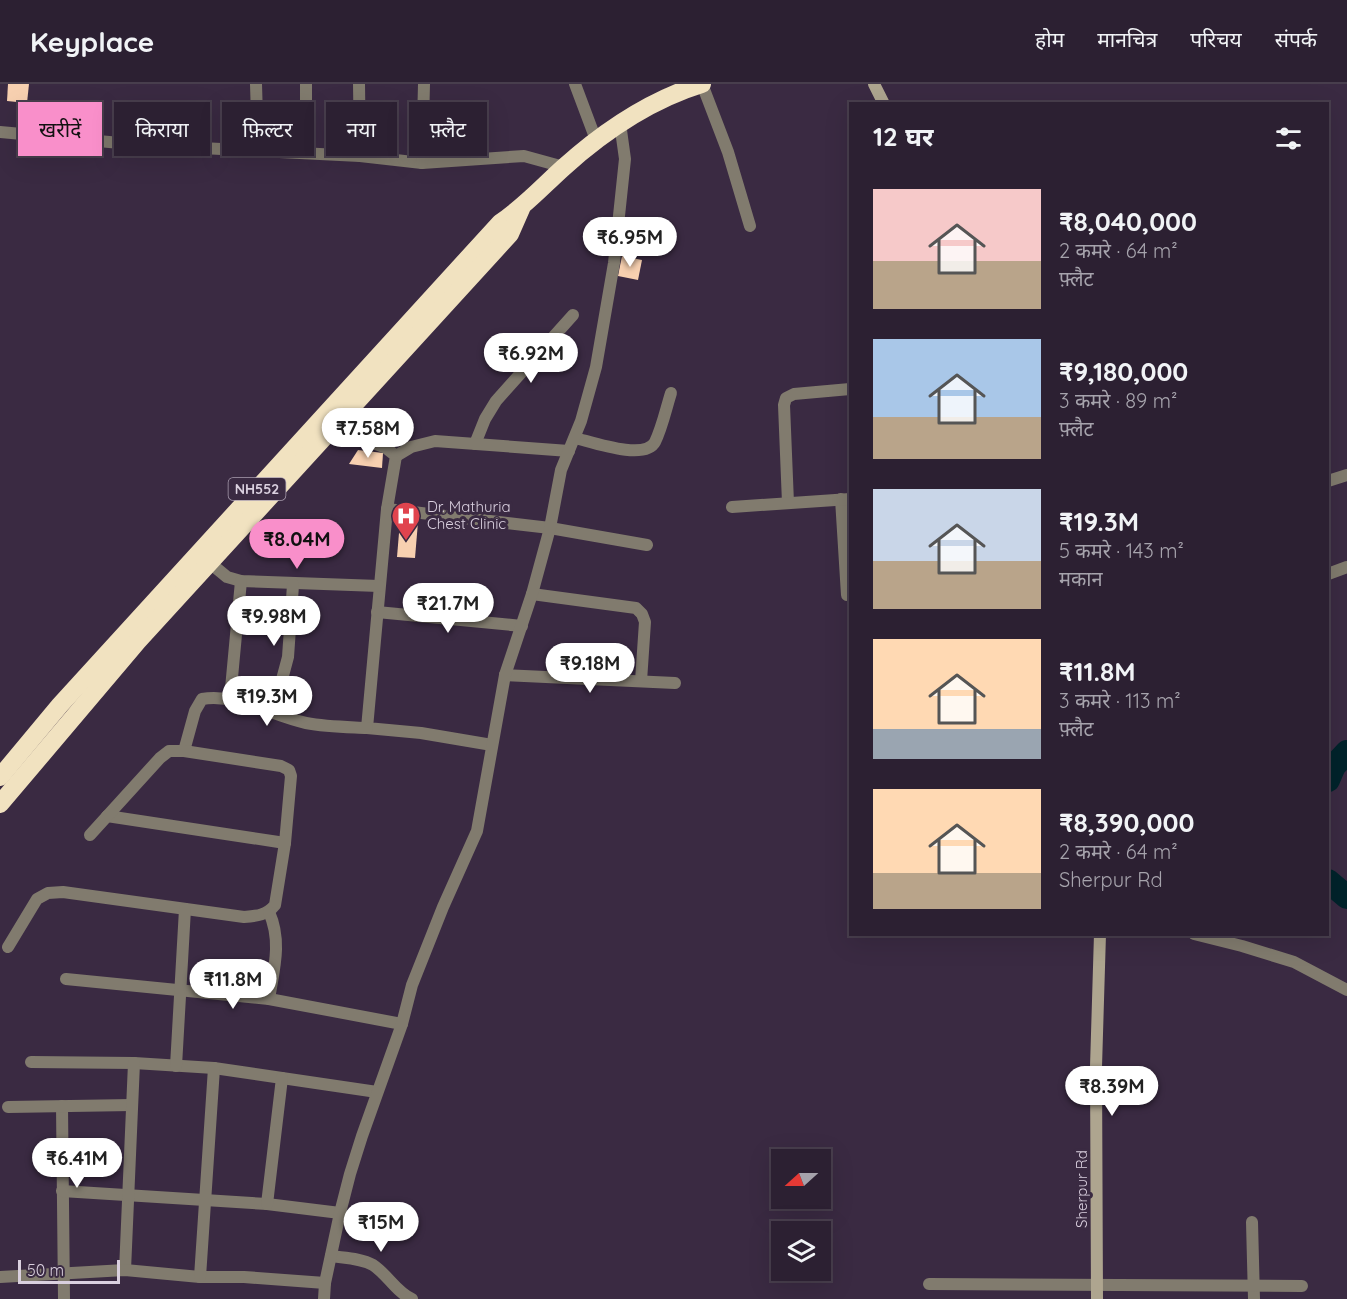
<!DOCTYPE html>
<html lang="hi">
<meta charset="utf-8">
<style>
:root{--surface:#2c2032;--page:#382d3e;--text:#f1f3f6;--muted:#a6a3ac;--line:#483e4d;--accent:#f98fca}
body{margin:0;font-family:Quicksand,"Noto Sans Devanagari",sans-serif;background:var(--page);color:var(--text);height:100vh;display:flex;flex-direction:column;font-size:22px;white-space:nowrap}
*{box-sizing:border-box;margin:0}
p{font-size:20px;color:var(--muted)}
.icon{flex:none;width:33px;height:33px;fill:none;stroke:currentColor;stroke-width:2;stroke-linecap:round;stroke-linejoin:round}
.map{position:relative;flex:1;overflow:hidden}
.panel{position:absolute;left:849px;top:18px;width:480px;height:834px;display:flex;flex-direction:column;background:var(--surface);border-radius:0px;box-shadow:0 6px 24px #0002,0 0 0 2px var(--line)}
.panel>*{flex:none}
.top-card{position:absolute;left:18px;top:18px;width:570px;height:54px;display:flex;gap:12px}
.needle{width:39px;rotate:249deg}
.fabs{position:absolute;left:771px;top:1065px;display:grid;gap:12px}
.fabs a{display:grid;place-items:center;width:60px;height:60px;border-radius:0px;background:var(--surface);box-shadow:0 6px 24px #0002,0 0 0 2px var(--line);font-size:30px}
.scale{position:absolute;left:18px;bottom:15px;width:102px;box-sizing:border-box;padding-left:6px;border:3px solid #dad0df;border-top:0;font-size:16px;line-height:21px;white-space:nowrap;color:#dad0df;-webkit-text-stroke:4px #3a2a42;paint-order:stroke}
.price{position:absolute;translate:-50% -51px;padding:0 14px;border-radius:21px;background:#fff;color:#222;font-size:20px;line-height:39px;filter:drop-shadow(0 2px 3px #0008)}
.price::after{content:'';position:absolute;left:50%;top:36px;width:18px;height:14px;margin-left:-9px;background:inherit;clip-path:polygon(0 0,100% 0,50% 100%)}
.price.active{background:var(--accent);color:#111}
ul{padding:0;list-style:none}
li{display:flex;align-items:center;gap:18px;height:150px;padding:0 24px}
li span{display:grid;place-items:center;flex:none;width:168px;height:120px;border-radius:0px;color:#555}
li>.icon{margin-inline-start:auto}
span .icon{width:72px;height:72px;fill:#fffc;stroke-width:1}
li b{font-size:26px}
h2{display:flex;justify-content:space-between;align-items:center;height:72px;padding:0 24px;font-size:26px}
.chip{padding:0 21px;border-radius:0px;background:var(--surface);box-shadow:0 6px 24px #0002,0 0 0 2px var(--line);font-size:21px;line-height:54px}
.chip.active{background:var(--accent);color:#111}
header{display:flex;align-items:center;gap:36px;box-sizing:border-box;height:84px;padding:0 30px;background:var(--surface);border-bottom:2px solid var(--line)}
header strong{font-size:28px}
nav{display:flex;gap:33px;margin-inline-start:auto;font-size:21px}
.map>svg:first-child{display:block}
</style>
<header>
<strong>Keyplace</strong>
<nav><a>होम</a><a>मानचित्र</a><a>परिचय</a><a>संपर्क</a></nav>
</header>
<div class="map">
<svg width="1347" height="1215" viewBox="0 0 1347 1215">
<rect width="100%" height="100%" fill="#3a2a42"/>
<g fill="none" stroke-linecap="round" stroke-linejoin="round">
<g stroke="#01232b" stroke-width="24">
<path d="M1328,696l6,-14 13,-14"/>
<path d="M1328,797l19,16"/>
</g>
</g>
<g fill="#f7d0b0">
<path d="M8,0h21l-2,19 -20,-2z"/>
<path d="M630,147l24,5 -4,19 -24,-5z"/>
<path d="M622,172l20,4 -4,20 -20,-4z"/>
<path d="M358,366l25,3 -1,15 -33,-4z"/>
<path d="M400,437l18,1 -3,36 -18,-1z"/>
</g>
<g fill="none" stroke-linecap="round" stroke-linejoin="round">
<g stroke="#817b6e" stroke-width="12">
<path d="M256,0l2,66"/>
<path d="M359,0l1,72"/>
<path d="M575,0l21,56"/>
<path d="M702,0l26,68 22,74"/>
<path d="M0,48l142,13 218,11 62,7 102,-7 40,11"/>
<path d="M306,69v-69"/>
<path d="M422,79l2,-79"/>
<path d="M333,344l53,20 10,8 -9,53 163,19 97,17"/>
<path d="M575,354c17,4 70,23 80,4 7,-14 11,-33 16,-49"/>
<path d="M475,360l10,-25 11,-18 77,-86"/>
<path d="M396,372l15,-9 24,-6 134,10"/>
<path d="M1328,397l19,-6"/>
<path d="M841,415l6,96"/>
<path d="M788,419l-4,-98 2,-7 8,-4 56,-5"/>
<path d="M732,423l118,-8"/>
<path d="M387,425l-20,219 54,5 71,12"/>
<path d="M210,479l17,14 14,4 138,5"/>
<path d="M1328,490l19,-7"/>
<path d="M532,510l104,14 6,6 3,8 -4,59"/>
<path d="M377,528l145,14"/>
<path d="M505,591l170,8"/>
<path d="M230,615l11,-118"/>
<path d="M273,629l15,-56 5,-72"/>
<path d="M184,667l11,-40 7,-12c35,-6 70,17 104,24 21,4 41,4 61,5"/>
<path d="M107,732l178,27"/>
<path d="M1194,850l48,12 52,16 53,28"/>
<path d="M8,863l29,-48 11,-6 15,-1 181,25c13,-1 23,-2 31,-12l10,-62 6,-67 -2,-6 -8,-4 -97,-15h-15l-9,7 -70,77"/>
<path d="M66,895l203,20 133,25"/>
<path d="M269,915c5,-30 13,-58 0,-87"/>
<path d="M31,978l103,1 80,5 163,24"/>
<path d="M176,982l9,-157"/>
<path d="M62,1022l2,193"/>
<path d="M8,1023l124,-2"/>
<path d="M62,1107l205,13 73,9"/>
<path d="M267,1120l15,-126"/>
<path d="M1252,1138l2,77"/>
<path d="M331,1172c14,2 30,2 42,9 15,10 23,27 39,34"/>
<path d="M125,1186l9,-207"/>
<path d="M0,1193l125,-7 75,7h44l81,6"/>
<path d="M200,1193l14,-209"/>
<path d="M929,1200l373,2"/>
<path d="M324,1215l1,-16 15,-70 10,-39 12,-38 40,-112 10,-39 31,-78 34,-76 28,-156 27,-81 18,-66 11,-58 20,-49 15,-54 18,-104 11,-104 -5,-36"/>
</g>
<g stroke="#aea58f" stroke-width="12">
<path d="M874,0l10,20"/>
<path d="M1097,1215l-1,-232 4,-133"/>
</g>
<g stroke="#f1e2c0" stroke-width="18">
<path d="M0,693l60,-72 440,-482c24,-16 42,-36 63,-55 41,-37 87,-68 139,-84"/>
<path d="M0,720l138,-163 372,-407 11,-25"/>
</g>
</g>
<defs>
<g id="hospital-pin" transform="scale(1.5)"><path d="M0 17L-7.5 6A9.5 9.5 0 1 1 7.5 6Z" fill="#e0444e" stroke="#3a2a42"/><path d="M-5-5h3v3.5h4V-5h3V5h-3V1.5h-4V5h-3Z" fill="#fff"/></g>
</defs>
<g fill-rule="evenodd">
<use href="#hospital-pin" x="406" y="432"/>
</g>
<g text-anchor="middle" stroke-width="6" stroke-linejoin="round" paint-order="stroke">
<rect fill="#3a2a42" stroke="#aa9eb0" stroke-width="1.5" x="228.5" y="394" width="57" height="22" rx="4.5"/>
<g font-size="14" font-weight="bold" fill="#dad0df">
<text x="257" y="410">NH552</text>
</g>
<g font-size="15" fill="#dad0df" stroke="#3a2a42" text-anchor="start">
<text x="427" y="428">Dr. Mathuria<tspan x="427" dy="17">Chest Clinic</tspan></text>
</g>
<g font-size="15" fill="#dad0df" stroke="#3a2a42">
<text transform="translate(1082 1105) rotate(-90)" y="5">Sherpur Rd</text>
</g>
</g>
</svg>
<div class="fabs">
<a><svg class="needle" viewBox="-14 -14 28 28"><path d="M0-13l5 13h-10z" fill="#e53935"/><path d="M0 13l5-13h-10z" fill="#a6a3ac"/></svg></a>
<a><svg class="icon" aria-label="layers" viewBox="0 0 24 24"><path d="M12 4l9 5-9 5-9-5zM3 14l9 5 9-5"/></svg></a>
</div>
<div class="scale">50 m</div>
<b class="price" style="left:630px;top:184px">₹6.95M</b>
<b class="price" style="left:531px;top:300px">₹6.92M</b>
<b class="price" style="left:368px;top:375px">₹7.58M</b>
<b class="price active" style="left:297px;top:486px">₹8.04M</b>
<b class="price" style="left:448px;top:550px">₹21.7M</b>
<b class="price" style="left:274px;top:563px">₹9.98M</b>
<b class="price" style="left:590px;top:610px">₹9.18M</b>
<b class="price" style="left:267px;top:643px">₹19.3M</b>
<b class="price" style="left:233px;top:926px">₹11.8M</b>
<b class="price" style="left:1112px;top:1033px">₹8.39M</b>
<b class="price" style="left:77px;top:1105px">₹6.41M</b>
<b class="price" style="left:381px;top:1169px">₹15M</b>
<div class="top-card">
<a class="chip active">खरीदें</a>
<a class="chip">किराया</a>
<a class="chip">फ़िल्टर</a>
<a class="chip">नया</a>
<a class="chip">फ़्लैट</a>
</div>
<section class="panel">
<h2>12 घर<svg class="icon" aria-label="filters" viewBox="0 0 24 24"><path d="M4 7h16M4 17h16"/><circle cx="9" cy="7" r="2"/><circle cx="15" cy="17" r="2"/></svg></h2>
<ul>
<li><span style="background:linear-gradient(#f6c9c9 60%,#b9a48a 0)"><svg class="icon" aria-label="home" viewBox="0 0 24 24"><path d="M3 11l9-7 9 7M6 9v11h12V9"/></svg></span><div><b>₹8,040,000</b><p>2 कमरे · 64 m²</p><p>फ़्लैट</p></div></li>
<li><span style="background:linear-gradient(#a9c7e8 65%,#b9a48a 0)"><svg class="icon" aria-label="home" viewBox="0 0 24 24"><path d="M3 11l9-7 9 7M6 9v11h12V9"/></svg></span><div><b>₹9,180,000</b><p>3 कमरे · 89 m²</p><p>फ़्लैट</p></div></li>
<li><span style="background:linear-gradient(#c9d6e8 60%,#b9a48a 0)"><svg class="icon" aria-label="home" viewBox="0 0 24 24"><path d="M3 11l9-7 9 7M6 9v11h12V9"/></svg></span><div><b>₹19.3M</b><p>5 कमरे · 143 m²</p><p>मकान</p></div></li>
<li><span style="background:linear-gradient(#ffd9b3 75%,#9aa5b1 0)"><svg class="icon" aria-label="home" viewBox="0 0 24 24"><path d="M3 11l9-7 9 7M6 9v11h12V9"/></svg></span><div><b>₹11.8M</b><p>3 कमरे · 113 m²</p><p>फ़्लैट</p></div></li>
<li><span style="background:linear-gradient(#ffd9b3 70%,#b9a48a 0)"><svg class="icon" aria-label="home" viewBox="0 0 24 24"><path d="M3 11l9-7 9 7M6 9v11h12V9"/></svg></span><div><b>₹8,390,000</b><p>2 कमरे · 64 m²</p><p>Sherpur Rd</p></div></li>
</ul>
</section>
</div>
